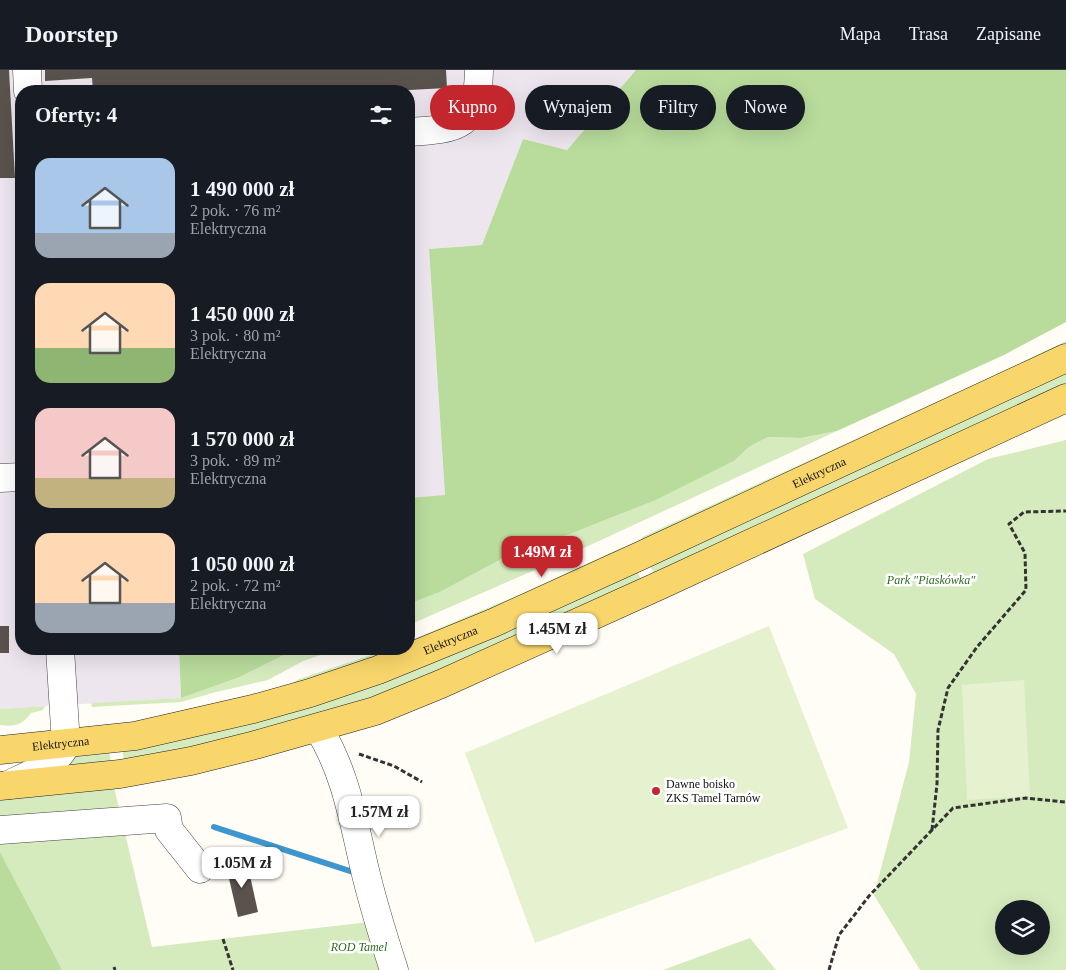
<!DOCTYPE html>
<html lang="pl">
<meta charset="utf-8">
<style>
:root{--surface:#171b24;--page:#242831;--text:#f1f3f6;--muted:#9ea1a6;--line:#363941;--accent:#c4262e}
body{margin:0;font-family:Georgia,serif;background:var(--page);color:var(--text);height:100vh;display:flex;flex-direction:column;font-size:19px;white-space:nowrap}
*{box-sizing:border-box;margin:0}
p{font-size:16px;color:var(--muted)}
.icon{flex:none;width:28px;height:28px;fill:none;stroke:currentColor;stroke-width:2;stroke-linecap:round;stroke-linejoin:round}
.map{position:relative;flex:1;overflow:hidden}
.side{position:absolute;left:15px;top:15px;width:400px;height:570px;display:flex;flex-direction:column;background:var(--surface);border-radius:20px;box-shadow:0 5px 20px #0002}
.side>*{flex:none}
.hud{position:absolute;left:430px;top:15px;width:475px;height:45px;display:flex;gap:10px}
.controls{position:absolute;left:995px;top:830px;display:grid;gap:10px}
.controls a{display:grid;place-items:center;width:55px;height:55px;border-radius:50%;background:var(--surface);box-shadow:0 5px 20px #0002;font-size:25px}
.price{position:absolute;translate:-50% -42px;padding:0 11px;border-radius:10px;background:#fff;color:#222;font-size:16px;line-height:32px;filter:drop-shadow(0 1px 2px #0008)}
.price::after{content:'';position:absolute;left:50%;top:30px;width:15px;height:11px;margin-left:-8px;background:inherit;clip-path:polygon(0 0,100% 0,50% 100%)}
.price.on{background:var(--accent);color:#fff}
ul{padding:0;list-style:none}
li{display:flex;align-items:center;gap:15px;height:125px;padding:0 20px}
li span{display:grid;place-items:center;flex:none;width:140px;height:100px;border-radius:15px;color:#555}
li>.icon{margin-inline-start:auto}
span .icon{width:60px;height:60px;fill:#fffc;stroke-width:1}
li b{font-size:21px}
h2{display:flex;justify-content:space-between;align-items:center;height:60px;padding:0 20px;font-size:21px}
.tag{padding:0 18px;border-radius:22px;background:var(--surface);box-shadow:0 5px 20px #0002;font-size:18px;line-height:45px}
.tag.on{background:var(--accent);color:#fff}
header{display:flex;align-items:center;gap:30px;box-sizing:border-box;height:70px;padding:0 25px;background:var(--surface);border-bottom:1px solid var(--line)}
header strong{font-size:24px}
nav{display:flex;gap:28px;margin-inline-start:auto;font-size:18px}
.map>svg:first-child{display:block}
</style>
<header>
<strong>Doorstep</strong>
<nav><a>Mapa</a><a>Trasa</a><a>Zapisane</a></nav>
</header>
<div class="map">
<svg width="1066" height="900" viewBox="0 0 1066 900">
<rect width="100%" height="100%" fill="#fffdf5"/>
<path fill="#eee6ef" d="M0,0h636l-69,80 -44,-11 -41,106 -53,4 16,247 -36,2v-407h-388v558h158l2,49 -181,11z"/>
<g fill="#d5ebbd" fill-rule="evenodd">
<path d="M1066,271v5l-426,196 2,-5 351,-161z"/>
<path d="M1066,302v13l-411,190 -5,-9z"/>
<path d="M837,361l-277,128 -151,66v-21l31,-12 73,-39 57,-19 86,-34 78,-39 15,-14 19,-10 33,1z"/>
<path d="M1066,370v530h-146l-46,-75 35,-133 7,-68 -22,-40 -79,-55 -12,-45 185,-95zM1004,839h37v37h-37z"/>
<path d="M623,477l4,3 -218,96v-5l114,-48z"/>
<path d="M637,501l5,10 -103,48 -156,64 -52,18 -142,38 -65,12 -2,-13 250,-62 82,-32z"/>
<path d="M296,579h43l-36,12 -35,19 -52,12 -35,10 -89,5 -1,-4 90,-5 59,-21z"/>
<path d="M389,579h13l-117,39 14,-9z"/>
<path d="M45,636l-2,4 -12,3c-9,12 -16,14 -31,12v-16z"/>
<path d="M109,680l2,13 -48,7 8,-16z"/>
<path d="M114,717l38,160 226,-26 16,49h-333l-61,-118v-53z"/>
<path d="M750,868l26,32h-113z"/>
</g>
<g fill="#b9dc9c">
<path d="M636,0h430v252l-62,33 -167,76 -36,7 -33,-1 -19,10 -15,14 -78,39 -86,34 -57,19 -73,39 -31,12v-106l36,-3 -16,-246 53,-4 41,-106 44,11z"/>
<path d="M179,579h117l-56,28 -59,21z"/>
<path d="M0,782l60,114 1,4h-61z"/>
</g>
<g fill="#e6f2cf">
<path d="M769,556l79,202 -313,115 -70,-190z"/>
<path d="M1024,610l6,116 -63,4 -5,-115z"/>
</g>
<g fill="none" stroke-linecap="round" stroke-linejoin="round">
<path stroke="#3f96cf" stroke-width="6" d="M214,757l142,46"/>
</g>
<g fill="#5a524d">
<path d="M0,0h9l6,108h-15z"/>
<path d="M45,0h401l1,18 -57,3h-297l-1,-13 -47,3z"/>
<rect x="0" y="556" width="9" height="27"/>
<path d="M247,792l11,50 -20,5 -12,-51z"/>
</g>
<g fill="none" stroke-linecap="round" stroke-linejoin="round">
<g stroke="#444" stroke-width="29">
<g id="minor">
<path d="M27,0l1,21"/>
<path d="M409,62c50,-3 69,-5 70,-62"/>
<path d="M0,408l21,-1"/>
<path d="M318,658c27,42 35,91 46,138 8,35 19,70 30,104"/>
<path d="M8,715c18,-9 51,-21 58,-41l-6,-95"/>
<path d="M0,760l167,-12 2,12 31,39"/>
</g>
</g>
<g stroke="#222" stroke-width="29">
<g id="major">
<path id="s1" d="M0,680l135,-14 118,-27 57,-16 68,-23 115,-47 147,-67 426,-198"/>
<path d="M0,716l120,-12 71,-13 64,-16 120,-34 66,-27 213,-96 412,-190"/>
</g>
</g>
<g stroke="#333" stroke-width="3" stroke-dasharray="5 2.5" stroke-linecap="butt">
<path d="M359,684l35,12 28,16"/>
<path d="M932,760l5,-46 1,-54 10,-42 29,-41 49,-57 -1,-37 -16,-29 15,-12 42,-1"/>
<path d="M223,869l10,31"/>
<path d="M114,897l1,3"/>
<path d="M829,900l10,-35 30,-39 84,-88 73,-10 40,4"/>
</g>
<use href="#minor" stroke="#fff" stroke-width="28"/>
<use href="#major" stroke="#f9d66b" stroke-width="28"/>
</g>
<circle fill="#c4262e" stroke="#fff" stroke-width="2" cx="656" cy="721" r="5"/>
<g text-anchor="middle" stroke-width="5" stroke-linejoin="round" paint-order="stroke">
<g font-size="12" fill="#111" stroke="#fff">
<text dy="4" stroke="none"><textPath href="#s1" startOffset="871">Elektryczna</textPath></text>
<text dy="4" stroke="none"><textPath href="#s1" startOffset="466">Elektryczna</textPath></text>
<text dy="4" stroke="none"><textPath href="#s1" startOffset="61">Elektryczna</textPath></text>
</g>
<g font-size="12" font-style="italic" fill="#2f6b1f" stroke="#fff">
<text x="931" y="514">Park "Piaskówka"</text>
<text x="359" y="881">ROD Tamel</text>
</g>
<g font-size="12" fill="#111" stroke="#fff" text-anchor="start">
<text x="666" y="718">Dawne boisko<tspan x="666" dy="14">ZKS Tamel Tarnów</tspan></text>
</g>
</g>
</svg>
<div class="controls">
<a><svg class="icon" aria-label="layers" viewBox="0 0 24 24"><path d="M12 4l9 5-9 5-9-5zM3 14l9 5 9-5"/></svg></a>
</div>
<b class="price on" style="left:542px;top:508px">1.49M zł</b>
<b class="price" style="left:557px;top:585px">1.45M zł</b>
<b class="price" style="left:379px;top:768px">1.57M zł</b>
<b class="price" style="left:242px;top:819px">1.05M zł</b>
<div class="hud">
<a class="tag on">Kupno</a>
<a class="tag">Wynajem</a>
<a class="tag">Filtry</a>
<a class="tag">Nowe</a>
</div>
<section class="side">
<h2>Oferty: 4<svg class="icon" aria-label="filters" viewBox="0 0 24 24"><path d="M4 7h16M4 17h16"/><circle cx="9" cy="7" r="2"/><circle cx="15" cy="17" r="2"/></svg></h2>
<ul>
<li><span style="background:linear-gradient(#a9c7e8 75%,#9aa5b1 0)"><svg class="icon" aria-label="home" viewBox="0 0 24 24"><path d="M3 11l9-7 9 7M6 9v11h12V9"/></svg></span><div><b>1 490 000 zł</b><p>2 pok. · 76 m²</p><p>Elektryczna</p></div></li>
<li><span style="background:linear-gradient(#ffd9b3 65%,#8fb573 0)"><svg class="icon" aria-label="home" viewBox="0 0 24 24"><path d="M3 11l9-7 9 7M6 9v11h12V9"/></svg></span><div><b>1 450 000 zł</b><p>3 pok. · 80 m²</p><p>Elektryczna</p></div></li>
<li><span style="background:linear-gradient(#f6c9c9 70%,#c2b280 0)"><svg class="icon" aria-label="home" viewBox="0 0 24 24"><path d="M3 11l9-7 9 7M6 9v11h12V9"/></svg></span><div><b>1 570 000 zł</b><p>3 pok. · 89 m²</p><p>Elektryczna</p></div></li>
<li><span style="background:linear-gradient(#ffd9b3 70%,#9aa5b1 0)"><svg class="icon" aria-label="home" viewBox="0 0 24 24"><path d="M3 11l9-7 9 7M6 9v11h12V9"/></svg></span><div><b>1 050 000 zł</b><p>2 pok. · 72 m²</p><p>Elektryczna</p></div></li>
</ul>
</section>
</div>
